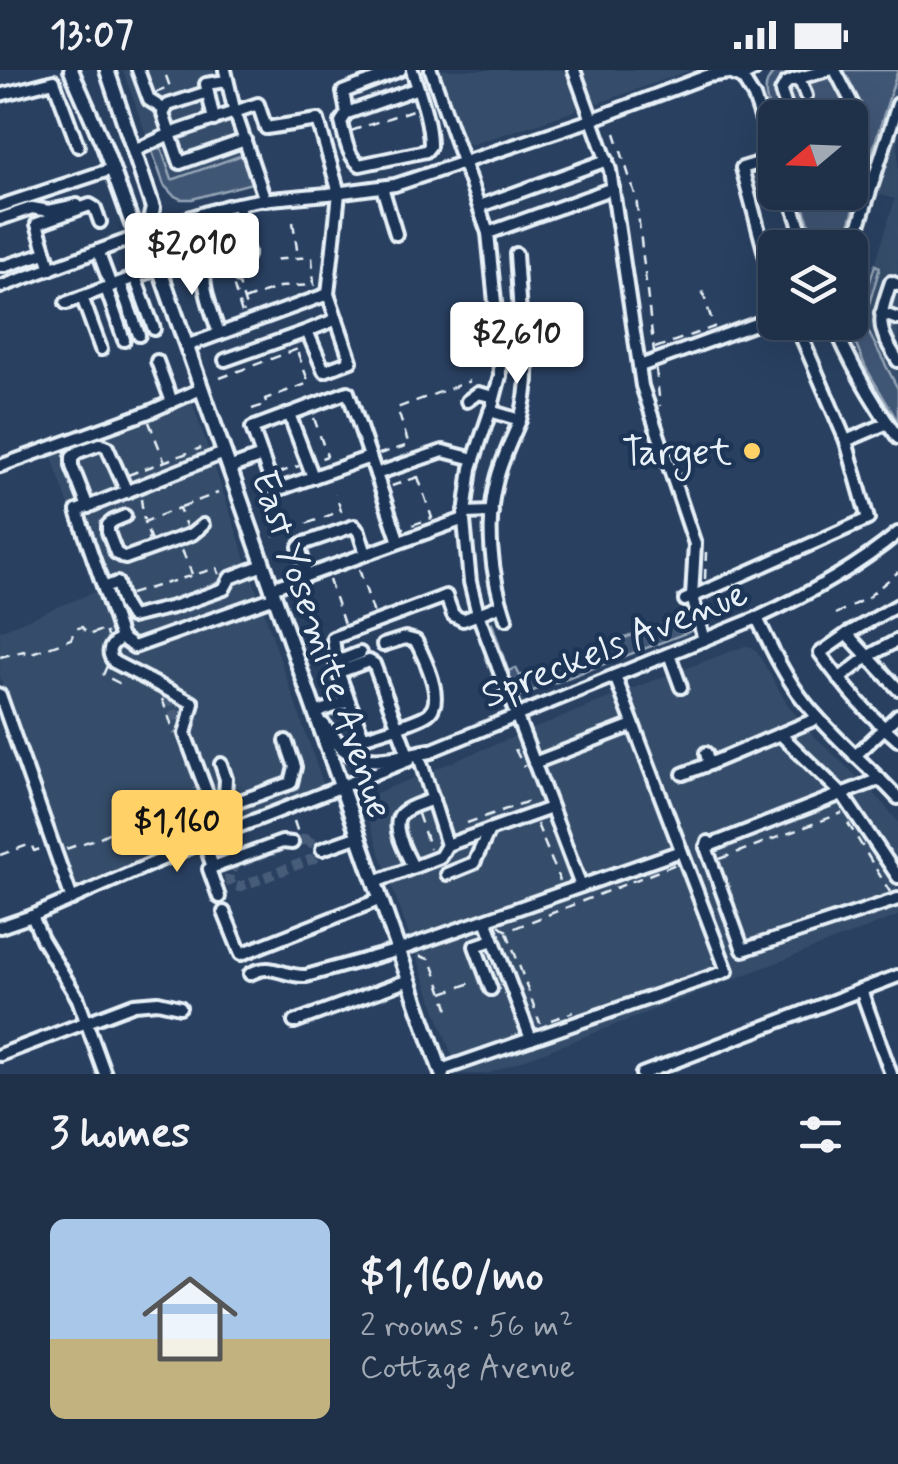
<!DOCTYPE html>
<meta charset="utf-8">
<style>
:root{--surface:#1f3049;--page:#2c3c53;--text:#f1f3f6;--muted:#a1a9b4;--line:#3c4b61;--accent:#ffd166}
body{margin:0;font-family:Mynerve,sans-serif;background:var(--page);color:var(--text);height:100vh;display:flex;flex-direction:column;font-size:38px;white-space:nowrap}
*{box-sizing:border-box;margin:0}
p{font-size:32px;color:var(--muted)}
.icon{flex:none;width:55px;height:55px;fill:none;stroke:currentColor;stroke-width:2;stroke-linecap:round;stroke-linejoin:round}
.map{position:relative;height:1004px;overflow:hidden}
.side{display:flex;flex-direction:column;background:var(--surface);flex:1}
.side>*{flex:none}
.needle{width:65px;rotate:251deg}
.tools{position:absolute;left:758px;top:30px;display:grid;gap:20px}
.tools a{display:grid;place-items:center;width:110px;height:110px;border-radius:15px;background:var(--surface);box-shadow:0 10px 40px #0002,0 0 0 2px var(--line);font-size:50px}
.price{position:absolute;translate:-50% -85px;padding:0 22px;border-radius:10px;background:#fff;color:#222;font-size:32px;line-height:65px;filter:drop-shadow(0 2px 5px #0008)}
.price::after{content:'';position:absolute;left:50%;top:60px;width:30px;height:22px;margin-left:-15px;background:inherit;clip-path:polygon(0 0,100% 0,50% 100%)}
.price.on{background:var(--accent);color:#111}
ul{padding:0;list-style:none}
li{display:flex;align-items:center;gap:30px;height:250px;padding:0 50px}
li span{display:grid;place-items:center;flex:none;width:280px;height:200px;border-radius:15px;color:#555}
li>.icon{margin-inline-start:auto}
span .icon{width:120px;height:120px;fill:#fffc;stroke-width:1}
li b{font-size:42px}
h2{display:flex;justify-content:space-between;align-items:center;height:120px;padding:0 50px;font-size:42px}
.status{display:flex;justify-content:space-between;align-items:center;height:70px;padding:0 50px;background:var(--surface);direction:ltr}
.status svg{height:28px;fill:currentColor}
.map>svg:first-child{display:block}
</style>
<div class="status"><b>13:07</b><svg viewBox="0 0 49 12"><path d="M0 12V9h3v3zM5 12V6h3v6zM10 12V3h3v9zM15 12V0h3v12zM26 1h20v11H26zM47 4h2v5h-2z"/></svg></div>
<div class="map">
<svg width="898" height="1004" viewBox="0 0 898 1004">
<rect width="100%" height="100%" fill="#294061"/>
<filter id="ink" filterUnits="userSpaceOnUse"><feTurbulence type="fractalNoise" baseFrequency=".01" numOctaves="2"/><feDisplacementMap in="SourceGraphic" scale="20" xChannelSelector="R" yChannelSelector="G"/><feConvolveMatrix kernelMatrix="1 2 1 2 8 2 1 2 1" color-interpolation-filters="sRGB"/></filter>
<g filter="url(#ink)">
<g fill="#364d6b">
<path d="M123,0h91l8,38 19,47 -69,25 -11,-32 -9,3z"/>
<path d="M440,0h251l-92,33 -7,-2 -15,5 -2,5 -105,34 -6,-5z"/>
<path d="M898,0v319l-31,-60 1,-6 -4,-2 16,-54 -5,-2 20,-66 -34,-10z"/>
<path d="M191,329l132,385 -135,60 -112,45 -76,-212v-46l99,-41 -49,-138z"/>
<path d="M745,576l7,1 5,5 32,55 20,24 67,64 22,27v94l-411,158h-32l-3,-18 -88,-248 3,-11 259,-106z"/>
</g>
<g fill="#415774" stroke="#94a4b6" stroke-width="2.5">
<path d="M777,0h121l-56,177h-24l-20,-54 52,-1v-74h-75v7c-7,-20 -18,-40 2,-55z"/>
<path d="M161,78l11,32 70,-25 10,28 -60,16h-11l-8,-4 -9,-10 -12,-34z"/>
<path d="M875,195l5,2 -16,54 4,2 -1,6 31,60v33l-32,-54 -13,-31z"/>
<path d="M688,545l5,14 -4,3 -175,66 -24,-73 2,-2 16,48 8,-3 4,8z"/>
</g>
<g fill="none" stroke-linecap="round" stroke-linejoin="round">
<g stroke="#465b78" stroke-width="10" stroke-dasharray="10 5" stroke-linecap="butt">
<path d="M806,26l7,22"/>
<path d="M168,627l9,24"/>
<path d="M305,769l17,10 -7,9 -76,29 -7,-2c-5,-8 -3,-13 3,-20z"/>
</g>
<g stroke="#e8f1f8" stroke-width="18">
<g id="minor">
<path d="M138,0l11,30 16,10"/>
<path d="M225,0l9,39 31,91"/>
<path d="M412,0c8,25 18,50 18,76l-4,5 -66,14c-13,-9 -15,-28 -19,-43l6,-9 71,-25"/>
<path d="M431,0l57,163 11,109 1,34 -8,30 -21,62 -7,53 6,61 8,32 103,272"/>
<path d="M574,0l36,100 32,216 53,158 -3,53 12,43"/>
<path d="M835,0l18,35 -4,13"/>
<path d="M738,1l16,26 21,60"/>
<path d="M740,7l14,-7"/>
<path d="M795,9l33,-9"/>
<path d="M208,22l-40,13 -5,9 17,49 65,-23"/>
<path d="M0,25l54,-14 24,65"/>
<path d="M347,43l-4,-21 57,-22"/>
<path d="M790,48l-9,-26 5,-9 9,-4 6,4 5,13"/>
<path d="M214,50l-8,-36 20,-3"/>
<path d="M134,81l36,-17 88,-30 8,24 52,-8 21,73 -11,101 -142,52"/>
<path d="M775,88l-33,10 33,123"/>
<path d="M382,117l14,47"/>
<path d="M788,122l19,56"/>
<path d="M789,127l15,-5"/>
<path d="M238,134l9,51"/>
<path d="M0,136l112,-37"/>
<path d="M480,136l127,-46"/>
<path d="M0,149l32,-11 17,3 28,-6"/>
<path d="M488,163l125,-45"/>
<path d="M98,181l13,35"/>
<path d="M850,183l48,-149"/>
<path d="M516,184l4,61"/>
<path d="M0,196h5l40,-13"/>
<path d="M51,199l-14,-45 53,-19 5,3 5,14"/>
<path d="M203,202l29,-16"/>
<path d="M135,207l19,52"/>
<path d="M120,213l19,52"/>
<path d="M898,215l-7,-3c-13,38 -15,45 7,79"/>
<path d="M0,217l185,-68 42,-13 32,-6 69,-6 67,-9 196,-65 116,-44 22,-3 11,4"/>
<path d="M106,218l18,52"/>
<path d="M82,227l19,52"/>
<path d="M66,233l93,-35"/>
<path d="M881,243l17,6"/>
<path d="M474,249l46,-4c8,39 11,66 0,105"/>
<path d="M795,252l51,119"/>
<path d="M833,252c17,42 39,79 65,116"/>
<path d="M307,261l30,-12"/>
<path d="M219,264c-7,-25 -26,-61 -5,-82l18,4 15,-5"/>
<path d="M225,290l82,-29 17,40 27,-10 -23,-67"/>
<path d="M157,291l15,41"/>
<path d="M640,296l135,-49"/>
<path d="M467,331l11,-8 16,4"/>
<path d="M490,341l30,9c-8,19 -18,39 -23,59 -12,45 -6,96 9,140"/>
<path d="M289,344l24,63"/>
<path d="M262,386l12,35 96,-34"/>
<path d="M0,396l149,-54 52,-23"/>
<path d="M229,398l33,-12 -10,-28 96,-36 28,82"/>
<path d="M88,437l-16,-41v-9l6,-5 22,-8 7,3 20,45"/>
<path d="M464,443l28,-1"/>
<path d="M125,446l-12,5 -5,4v7l8,21 9,5 67,-24 11,-9"/>
<path d="M399,472l-23,-68 67,-23 31,8"/>
<path d="M307,505l-8,-28 3,-3 52,-18 5,6 7,22"/>
<path d="M104,518l13,-5 6,21 8,13 42,-10 51,-18 6,-11 33,-13"/>
<path d="M272,518l192,-69"/>
<path d="M685,530l183,-81 -22,-78 42,-18"/>
<path d="M898,535l-51,29 -27,19c23,32 48,62 78,87"/>
<path d="M757,548c14,29 27,58 47,83 28,36 64,64 94,97"/>
<path d="M847,564l51,55"/>
<path d="M121,568l13,9 141,-50"/>
<path d="M669,584l12,33"/>
<path d="M337,592l23,-9"/>
<path d="M339,602l30,-11 5,3 34,91"/>
<path d="M839,609l28,-22 31,-17"/>
<path d="M0,625l72,204"/>
<path d="M349,631l14,35h5c15,-5 49,-14 60,-22 18,-13 -4,-57 -12,-73l-11,-3 -22,7"/>
<path d="M315,643l34,-12 -12,-32 -4,-31 113,-42 7,19 10,5 38,-15"/>
<path d="M780,664l62,60 56,83"/>
<path d="M425,683l332,-135c50,-23 99,-50 141,-85"/>
<path d="M706,683l3,11 109,-46"/>
<path d="M419,686l28,89"/>
<path d="M855,686l43,-41"/>
<path d="M534,693l99,-38"/>
<path d="M221,694l5,15 -1,16 3,4 12,2 51,-18 4,-16 -9,-26"/>
<path d="M683,704l26,-10"/>
<path d="M222,763l-37,-99 8,-31 -79,-41c-9,-11 -3,-18 7,-24l-44,-127 147,-58"/>
<path d="M204,771l9,26 -4,2 10,28"/>
<path d="M708,772l-2,5 174,-68"/>
<path d="M706,777l37,103 155,-51"/>
<path d="M322,779l37,-13"/>
<path d="M213,797l69,-25 10,1"/>
<path d="M413,797c-6,-13 -24,-42 -11,-54 8,-7 22,-10 31,-14"/>
<path d="M447,804l27,-11 15,-33"/>
<path d="M375,812l65,-25 7,-12 104,-37"/>
<path d="M224,842l17,42 140,-55"/>
<path d="M32,846l10,23 36,60 27,75"/>
<path d="M486,850l45,119"/>
<path d="M0,857l32,-11 190,-83 187,-73"/>
<path d="M250,904c23,-13 31,3 56,2l93,-26 282,-99"/>
<path d="M491,919l-16,-43 18,-6"/>
<path d="M861,920l30,84"/>
<path d="M294,952l115,-42"/>
<path d="M0,985l134,-51 24,-2 22,5"/>
<path d="M441,1000l286,-99 -112,-295"/>
<path d="M642,1004l256,-98"/>
</g>
</g>
<g stroke="#e8f1f8" stroke-width="20">
<g id="major">
<path d="M71,0l33,76 28,78 15,9"/>
<path d="M107,0l46,138 -6,25 295,841"/>
<path d="M323,655c7,8 13,17 21,24 24,20 60,6 87,2"/>
</g>
</g>
<g stroke="#e8f1f8" stroke-width="2.5" stroke-dasharray="10 8" stroke-linecap="butt">
<path d="M155,23l15,-6 -6,-17"/>
<path d="M351,61l64,-22"/>
<path d="M615,63l21,64 18,155"/>
<path d="M293,152l5,34"/>
<path d="M225,201l7,9 10,34"/>
<path d="M234,212l5,2 8,27 -4,1"/>
<path d="M244,230l35,-13 35,-2 -2,-28 -43,3"/>
<path d="M655,278l59,-21 -12,-37"/>
<path d="M656,299l4,37"/>
<path d="M220,308l83,-31"/>
<path d="M252,339l15,-5 -2,-5 44,-16 -12,-32"/>
<path d="M314,348l13,38 -11,4"/>
<path d="M149,352l15,38"/>
<path d="M379,384l30,-9 -12,-37 73,-27"/>
<path d="M278,403l21,-7"/>
<path d="M128,405l73,-27"/>
<path d="M418,407l14,41 -31,11 -15,-41z"/>
<path d="M141,429l3,21"/>
<path d="M181,437l37,-14"/>
<path d="M273,466l68,-25 -5,-17"/>
<path d="M147,469l3,-1 -6,-16 35,-14 7,18"/>
<path d="M182,480l10,24"/>
<path d="M359,499l15,45"/>
<path d="M705,509l1,-27"/>
<path d="M329,510l15,44"/>
<path d="M130,524l87,-26 2,6"/>
<path d="M835,544l32,-16 31,-26"/>
<path d="M0,587l24,-6 2,4 45,-16 4,-10 7,-2 6,8 17,-6 2,8"/>
<path d="M107,596l-4,9 16,8 2,-4"/>
<path d="M162,629l13,35"/>
<path d="M515,679l9,18"/>
<path d="M418,744l12,35"/>
<path d="M294,751l4,12"/>
<path d="M467,753l62,-22 2,6"/>
<path d="M848,753l42,69"/>
<path d="M537,754l23,57"/>
<path d="M66,779l32,-11 97,-48 -1,-2"/>
<path d="M0,785l31,-11 3,7 9,-3"/>
<path d="M720,789l122,-46"/>
<path d="M499,855l8,6 169,-67"/>
<path d="M507,862l33,91"/>
<path d="M420,886l11,4 18,50"/>
<path d="M443,923l34,-12"/>
<path d="M551,950l22,-8"/>
</g>
<use href="#minor" stroke="#1d3557" stroke-width="10"/>
<use href="#major" stroke="#1d3557" stroke-width="12"/>
</g>
</g>
<circle fill="#ffd166" stroke="#1d3557" stroke-width="4" cx="752" cy="381" r="10"/>
<g text-anchor="middle" stroke-width="9" stroke-linejoin="round" paint-order="stroke">
<g font-size="38" fill="#e8f1f8" stroke="#1d3557" text-anchor="end">
<text x="732" y="394">Target</text>
</g>
<g font-size="38" fill="#e8f1f8" stroke="#1d3557">
<text transform="translate(614 573) rotate(-22)" y="13">Spreckels Avenue</text>
<text transform="translate(323 574) rotate(71)" y="13">East Yosemite Avenue</text>
</g>
</g>
</svg>
<div class="tools">
<a><svg class="needle" viewBox="-14 -14 28 28"><path d="M0-13l5 13h-10z" fill="#e53935"/><path d="M0 13l5-13h-10z" fill="#a1a9b4"/></svg></a>
<a><svg class="icon" aria-label="layers" viewBox="0 0 24 24"><path d="M12 4l9 5-9 5-9-5zM3 14l9 5 9-5"/></svg></a>
</div>
<b class="price" style="left:192px;top:228px">$2,010</b>
<b class="price" style="left:517px;top:317px">$2,610</b>
<b class="price on" style="left:177px;top:805px">$1,160</b>
</div>
<section class="side">
<h2>3 homes<svg class="icon" aria-label="filters" viewBox="0 0 24 24"><path d="M4 7h16M4 17h16"/><circle cx="9" cy="7" r="2"/><circle cx="15" cy="17" r="2"/></svg></h2>
<ul>
<li><span style="background:linear-gradient(#a9c7e8 60%,#c2b280 0)"><svg class="icon" aria-label="home" viewBox="0 0 24 24"><path d="M3 11l9-7 9 7M6 9v11h12V9"/></svg></span><div><b>$1,160/mo</b><p>2 rooms · 56 m²</p><p>Cottage Avenue</p></div></li>
</ul>
</section>
